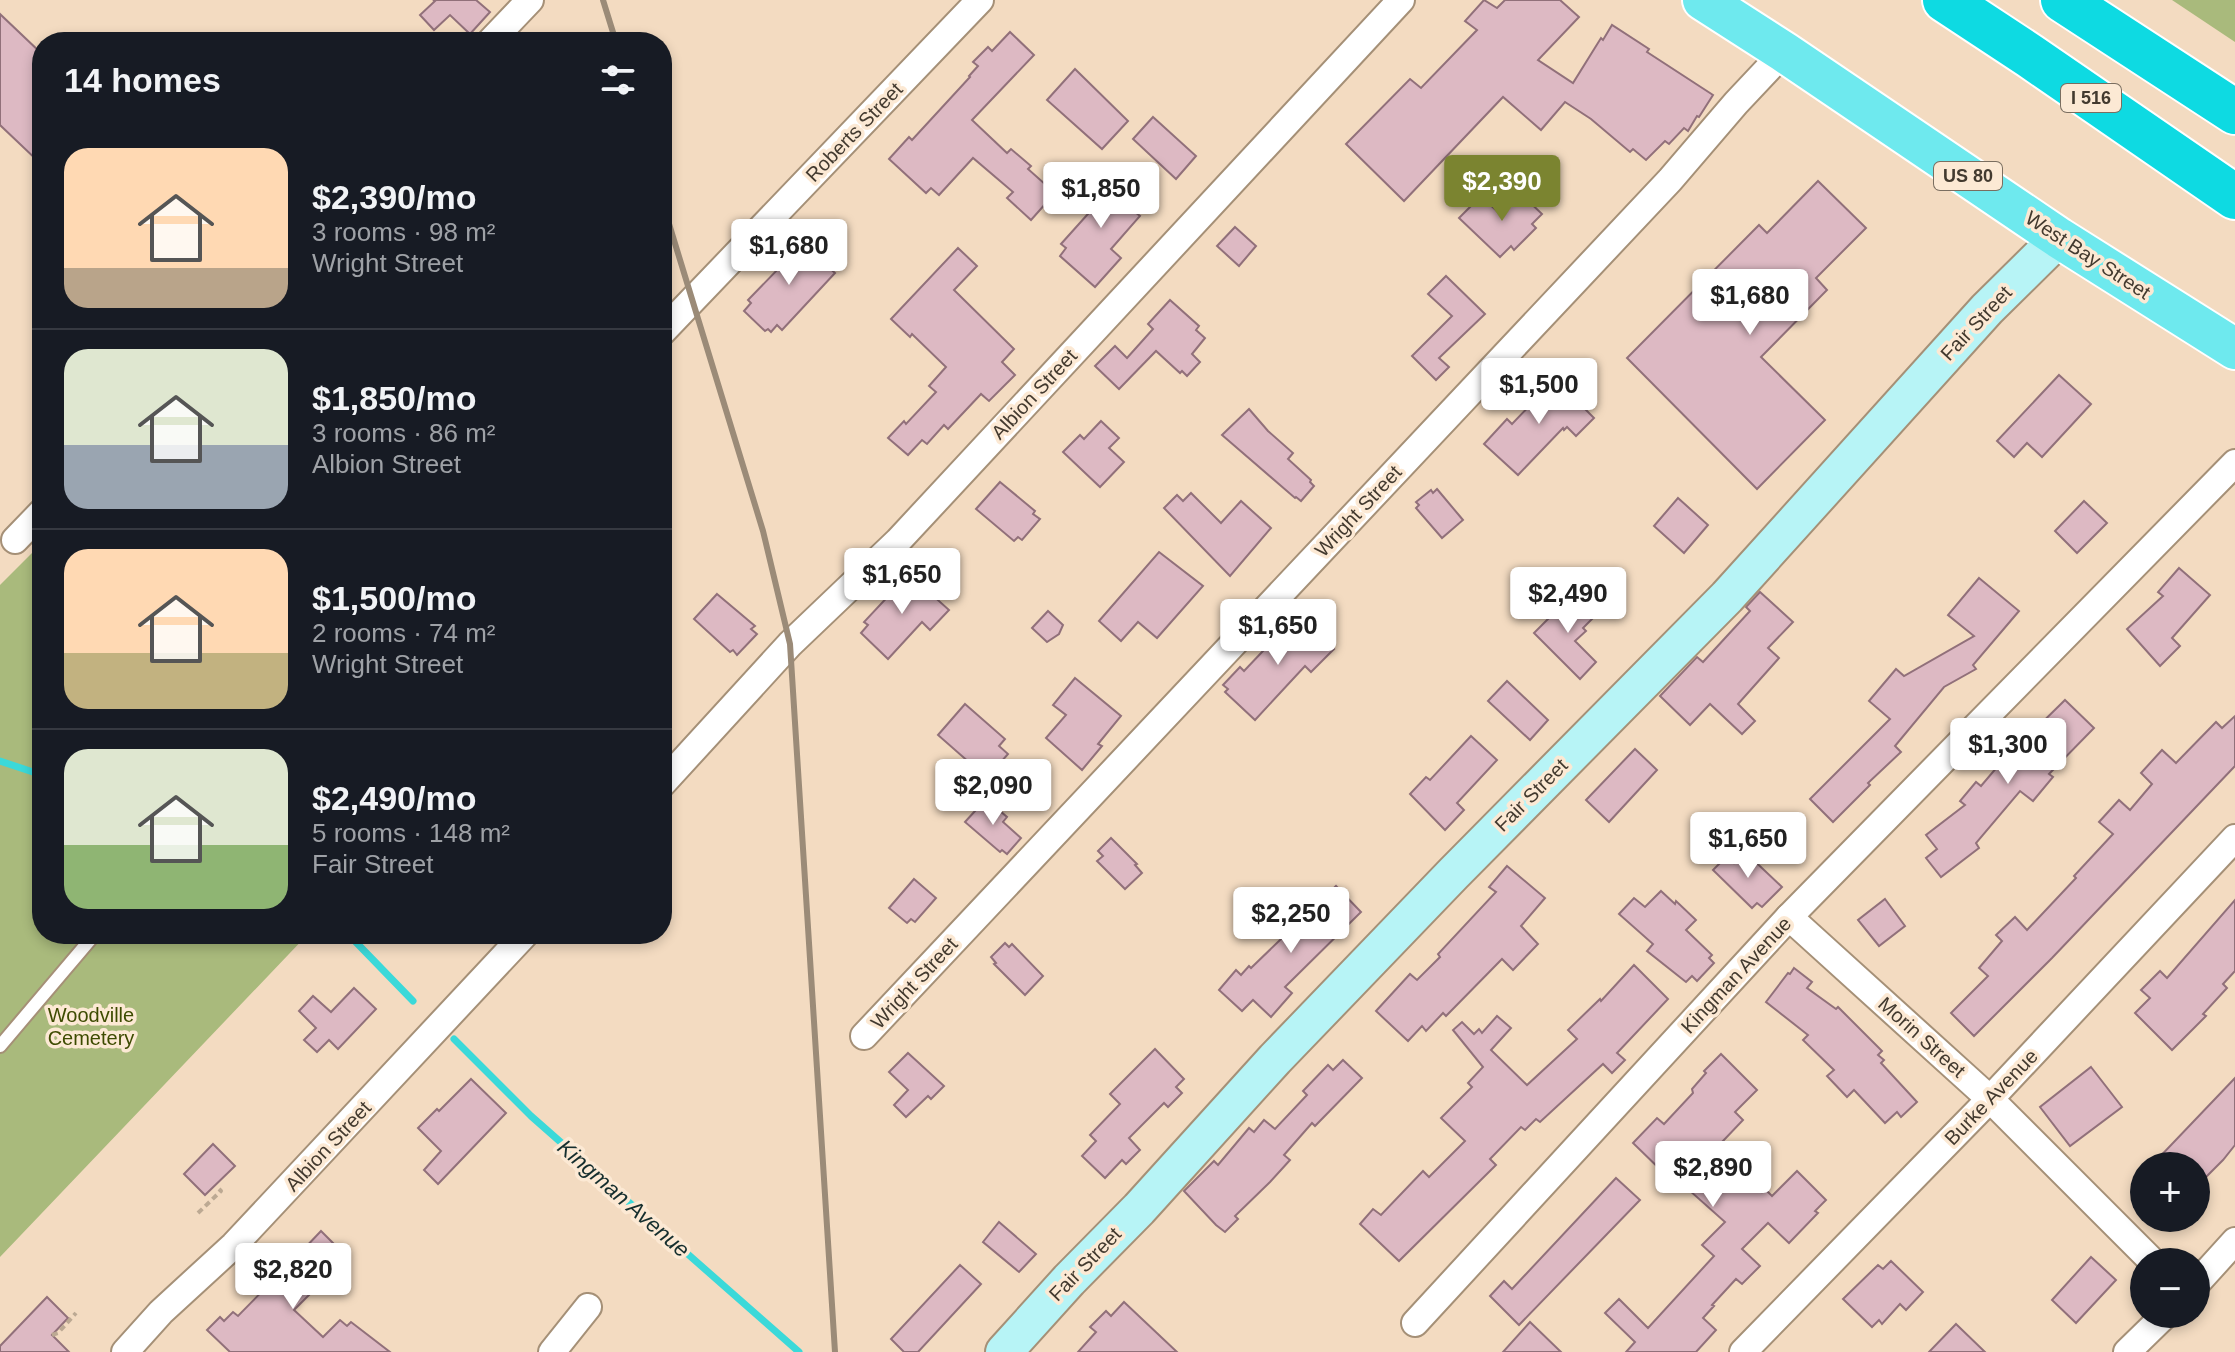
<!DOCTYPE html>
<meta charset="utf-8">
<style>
:root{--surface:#171b24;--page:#242831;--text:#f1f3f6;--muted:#9ea1a6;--line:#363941;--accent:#7b8430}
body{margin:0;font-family:Arial,sans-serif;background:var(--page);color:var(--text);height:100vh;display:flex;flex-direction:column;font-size:30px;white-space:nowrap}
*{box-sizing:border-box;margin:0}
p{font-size:26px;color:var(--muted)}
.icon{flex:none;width:44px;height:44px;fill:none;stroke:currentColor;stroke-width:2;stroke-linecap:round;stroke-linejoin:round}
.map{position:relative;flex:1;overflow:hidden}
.side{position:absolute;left:32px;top:32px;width:640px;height:912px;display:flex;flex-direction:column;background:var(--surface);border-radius:32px;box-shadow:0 4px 12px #0003}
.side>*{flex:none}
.controls{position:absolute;left:2130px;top:1152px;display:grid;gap:16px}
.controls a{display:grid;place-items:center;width:80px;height:80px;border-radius:50%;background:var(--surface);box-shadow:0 4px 12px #0003;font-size:40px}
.price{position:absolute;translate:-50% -68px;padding:0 18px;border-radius:8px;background:#fff;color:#222;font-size:26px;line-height:52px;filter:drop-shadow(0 2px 4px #0008)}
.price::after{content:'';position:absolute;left:50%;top:48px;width:24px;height:18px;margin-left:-12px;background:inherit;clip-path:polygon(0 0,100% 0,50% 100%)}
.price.on{background:var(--accent);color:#fff}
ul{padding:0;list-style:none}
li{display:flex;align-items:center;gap:24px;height:200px;padding:0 32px}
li+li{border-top:2px solid var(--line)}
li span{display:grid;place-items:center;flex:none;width:224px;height:160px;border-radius:24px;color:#555}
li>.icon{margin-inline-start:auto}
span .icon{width:96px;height:96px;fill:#fffc;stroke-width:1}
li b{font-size:34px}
h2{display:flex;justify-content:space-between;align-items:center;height:96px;padding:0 32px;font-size:34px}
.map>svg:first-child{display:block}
</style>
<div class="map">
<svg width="2235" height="1352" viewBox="0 0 2235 1352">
<rect width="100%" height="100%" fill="#f3dbc1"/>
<g fill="#a9ba7c">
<path d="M2172,0h63v42z"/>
<path d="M42,543v391h266l-308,323v-672z"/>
</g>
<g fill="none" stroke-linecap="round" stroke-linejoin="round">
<g stroke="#3bd9d9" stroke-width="7">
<path d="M0,761l42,14"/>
<path d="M348,934l65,67"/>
<path d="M454,1039l77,77 268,236"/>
</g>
</g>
<g fill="#ddb9c3" stroke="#91707a" stroke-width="2">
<path d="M433,0h43l14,12 -20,22 -20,-19 -16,15 -14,-15 15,-14z"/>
<path d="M1484,0l13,8 8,-8h55l19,17 -41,43 35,23 28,-45 2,2 9,-15 37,24 -2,3 66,43 -14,22 -2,-1 -9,15 -4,-3 -15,16 -4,-3 -19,19 -13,-11 -3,3 -39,-33 -26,-17 -24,28 -38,-33 -99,104 -58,-57 64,-65 11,9 56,-58 -12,-9z"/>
<path d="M0,14l42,40v111l-42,-40z"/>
<path d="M1010,32l24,23 -62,65 35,33 4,-4 20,17 -3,3 27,24 -24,27 -24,-22 6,-6 -40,-34 -34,37 -8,-7 -5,5 -37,-34 20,-22 3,3 58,-63 -1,-1 9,-10 -5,-4 15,-15 4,4z"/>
<path d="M1075,69l53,52 -26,28 -55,-49z"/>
<path d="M1153,117l43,39 -20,23 -43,-40z"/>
<path d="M1108,172l35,32 -8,8 5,4 -29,33 10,9 -26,29 -35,-31 6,-8 -5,-4 35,-39 -9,-9z"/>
<path d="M1818,181l48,47 -50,50 11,12 -66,67 64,63 -68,69 -130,-131 132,-133 8,8z"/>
<path d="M1519,192l23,22 -10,10 4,4 -22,22 -3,-4 -11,11 -41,-39 22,-22 18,17z"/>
<path d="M1235,227l21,19 -17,20 -22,-20z"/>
<path d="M794,236l41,37 -53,57 -5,-5 -6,7 -3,-3 -3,2 -21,-20 7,-8 -3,-3 35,-36 -7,-10z"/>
<path d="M958,248l19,18 -23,24 60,59 -12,13 13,13 -26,26 -8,-7 -33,35 -4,-4 -17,19 -5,-4 -14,15 -20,-17 16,-17 2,3 30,-32 -7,-6 17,-19 -34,-33 -2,3 -19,-18z"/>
<path d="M1446,276l39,38 -46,44 10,9 -13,13 -24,-24 40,-40 -24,-22z"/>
<path d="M1170,300l29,26 -3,4 9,8 -13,16 8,8 -13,14 -5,-5 -2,2 -24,-22 -37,38 -24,-23 20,-20 12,12 26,-29 -5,-5z"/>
<path d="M2059,375l32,29 -49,53 -15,-14 -13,14 -17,-16z"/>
<path d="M1557,377l31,29 -3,3 9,9 -18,18 -9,-9 -3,3 -1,-2 -45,47 -34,-31 23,-25 5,5z"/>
<path d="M1249,409l19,22 25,22 -5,6 23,21 -1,2 4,4 -13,15 -5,-4 -1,1 -73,-63z"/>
<path d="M1101,421l18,17 -10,10 15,14 -24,25 -37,-35 17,-17 4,4z"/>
<path d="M1000,482l35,29 -2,3 7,5 -18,21 -4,-3 -4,4 -38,-32z"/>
<path d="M1437,489l26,31 -21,18 -26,-30 3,-3 -3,-3 15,-12 2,3z"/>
<path d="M1191,493l30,30 20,-22 30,27 -41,48 -66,-68 13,-13 6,6z"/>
<path d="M1678,498l30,27 -24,28 -30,-27z"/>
<path d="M2084,501l23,22 -30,30 -22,-22z"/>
<path d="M1159,552l44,34 -46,52 -19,-16 -17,19 -22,-20z"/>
<path d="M2179,568l31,27 -38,43 8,8 -20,20 -33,-37 36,-33 -5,-4z"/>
<path d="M909,574l40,36 -19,20 -8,-8 -34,37 -27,-26 7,-8 -4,-3z"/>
<path d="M1979,578l40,33 -46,54 3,4 -32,18 -49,59 6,6 -33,31 2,2 -37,37 -23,-23 80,-80 -21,-18 27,-32 8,7 70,-40 -26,-21z"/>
<path d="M1760,592l33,30 -25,26 11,10 -41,46 17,17 -13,13 -32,-30 -20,21 -30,-29 37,-39 6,5 47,-51 -4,-4z"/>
<path d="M717,594l38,32 -4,3 6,5 -20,21 -4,-5 -3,2 -36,-33z"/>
<path d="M1573,594l22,22 -12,12 3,3 -11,10 21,21 -16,17 -46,-46z"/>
<path d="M1048,611l15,14 -4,9 -12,8 -15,-14z"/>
<path d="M1307,615l20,21 -4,3 11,10 -23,23 -6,-6 -50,54 -30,-28 3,-3 -5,-4 17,-18 4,4 38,-40 4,4z"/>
<path d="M1075,678l46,38 -23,28 4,2 -20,24 -36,-32 20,-23 -13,-10z"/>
<path d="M1507,681l41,39 -18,20 -42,-39z"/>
<path d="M2065,700l29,28 -45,46 4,3 -20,24 -13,-10 -44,52 3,5 -38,29 -15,-19 11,-9 -11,-14 39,-30 -5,-4 16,-19 5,4 34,-40 2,1z"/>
<path d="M965,704l40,35 -6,7 9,8 -21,24 -49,-43z"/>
<path d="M2235,716v50l-183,192 -78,78 -23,-23 37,-37 -9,-8 23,-27 -6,-6 19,-18 12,13 49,-52 -2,-2 39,-42 -14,-12 20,-22 11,10 22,-26 -11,-11 21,-23 14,13 40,-41 6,6z"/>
<path d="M1471,736l26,24 -40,43 7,7 -19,20 -35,-36 16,-17 4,3z"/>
<path d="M1635,749l22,21 -48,52 -23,-22z"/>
<path d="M986,799l21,18 -4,5 18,16 -14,16 -5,-4 -2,2 -35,-30z"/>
<path d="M1111,838l26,26 -2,1 7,8 -17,16 -28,-28 6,-5 -5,-5z"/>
<path d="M1745,852l37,35 -20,20 -5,-4 -5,5 -39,-38 14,-14 7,7z"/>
<path d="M1507,866l38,32 -24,28 17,18 -25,26 -11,-11 -56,57 -3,-3 -17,18 -4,-5 -14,15 -32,-30 34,-37 7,6 23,-23 -2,-3 58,-62 -7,-5z"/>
<path d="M914,879l22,19 -21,24 -4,-3 -4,4 -18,-15z"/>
<path d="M1336,886l25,26 -76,75 7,6 -21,24 -18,-17 -11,11 -23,-21 17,-20 5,5 8,-9 2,2z"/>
<path d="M1661,891l14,13 1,-3 20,19 -10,10 26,25 -3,3 5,5 -17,18 -5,-5 -6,6 -39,-31 6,-7 -34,-30 15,-16 11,9z"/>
<path d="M1885,899l20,27 -26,20 -21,-26z"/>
<path d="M2235,900v71l-12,13 4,4 -24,26 3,2 -34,34 -37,-37 15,-15 -9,-8 19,-19 7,7z"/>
<path d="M1005,943l4,4 3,-3 31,32 -18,19 -31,-31 2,-1 -5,-6z"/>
<path d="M1634,965l34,34 -51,54 8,7 -13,13 -9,-9 -63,58 -4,-3 -11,11 -4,-3 -31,32 6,6 -97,96 -39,-37 13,-15 8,6 42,-44 6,6 36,-36 -24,-23 31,-31 -4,-4 15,-16 -30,-37 9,-8 12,12 5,-5 3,4 15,-17 14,12 -20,22 36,35 50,-46 -9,-9 32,-31 1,2z"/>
<path d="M1794,968l18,14 -5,6 29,21 2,-2 44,44 -4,4 6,5 -3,3 36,39 -16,15 -4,-5 -12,11 -31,-33 -7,7 -20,-21 7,-6 -31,-30 5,-5 -42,-33 22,-29 2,1z"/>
<path d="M354,988l22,21 -38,40 -9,-9 -12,12 -13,-12 12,-12 -17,-17 14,-15 18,16z"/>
<path d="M1155,1049l29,30 -8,8 6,6 -14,14 -4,-4 -35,35 11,12 -14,14 -4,-4 -17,18 -23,-22 14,-15 -6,-6 30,-31 -10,-10z"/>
<path d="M908,1053l36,33 -13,13 -3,-3 -22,21 -12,-12 14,-15 -19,-18z"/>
<path d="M1721,1054l36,36 -22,22 8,8 -40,42 32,28 12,-13 15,15 3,-3 7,7 25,-25 29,29 -11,11 3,2 -29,30 -21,-20 -26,26 18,17 -18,18 -6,-5 -24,26 2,1 -11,12 13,12 -20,22h-70l9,-10 -30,-29 14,-14 29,29 66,-72 -12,-11 23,-23 -55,-49 -3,3 -34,-33 24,-25 7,6 29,-31 -1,-4 14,-16 -2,-2z"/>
<path d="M1343,1060l19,18 -47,48 -3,-3 -28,32 6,5 -20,22 -35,34 3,3 -13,13 -9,-7 -32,-34 30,-30 4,4 31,-37 5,4 10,-12 11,9 32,-34 -4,-4 25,-26 5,5z"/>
<path d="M2091,1067l31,40 -52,39 -30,-39z"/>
<path d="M2235,1078v67l-12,15 -27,27v-21h-45z"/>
<path d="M471,1079l35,34 -68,71 -14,-14 17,-19 -23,-23 19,-19 2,2z"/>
<path d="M213,1144l22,22 -30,29 -21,-21z"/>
<path d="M1616,1178l24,22 -121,125 -29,-29 14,-15 8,8z"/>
<path d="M999,1222l37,32 -17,18 -36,-30z"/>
<path d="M321,1231l26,26 -53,53 29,27 17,-17 7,6 4,-4 39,30h-160l-23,-22 13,-13 4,4 9,-9 5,4 46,-47 -4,-3 18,-19 4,4z"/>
<path d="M2091,1257l25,23 -40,43 -24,-23z"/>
<path d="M1891,1261l32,31 -17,18 -6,-6 -18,20 -3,-4 -7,7 -29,-28 35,-34 5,4z"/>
<path d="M960,1265l21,19 -63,68h-14l-13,-13z"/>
<path d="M47,1297l21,21 -16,17 17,17h-69v-6z"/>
<path d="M1124,1302l53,50h-99l18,-20 -6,-5 16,-16 5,5z"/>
<path d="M1530,1322l31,30h-58z"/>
<path d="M1956,1324l29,28h-56z"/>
</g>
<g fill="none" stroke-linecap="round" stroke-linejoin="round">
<g stroke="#a59077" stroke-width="16">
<path id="lane" d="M0,1046l95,-112"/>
</g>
<g stroke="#a59077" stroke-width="30">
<g id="street">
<path d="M490,42l40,-42"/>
<path d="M662,332l318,-332"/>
<path d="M15,540l27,-28"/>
<path d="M662,784l128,-140 108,-103 503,-541"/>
<path d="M1789,917l201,182 163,163"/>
<path d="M864,1036l806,-856 66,-77 48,-51"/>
<path d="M2196,1284l39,-43"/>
<path d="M1415,1323l374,-406 446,-454"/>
<path d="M125,1352l36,-40 73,-67 291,-311"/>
<path d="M552,1352l36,-45"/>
<path d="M1743,1352l247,-253 245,-261"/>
<path d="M2127,1352l39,-38"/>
</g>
</g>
<g stroke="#a59077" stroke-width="40">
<path id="secondary" d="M1004,1352l65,-72 70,-71 136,-150 178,-185 274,-277 260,-288 72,-71"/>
</g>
<g stroke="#fff" stroke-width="44">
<path id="primary" d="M1703,0l81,52 275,186 176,111"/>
</g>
<g stroke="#fff" stroke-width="48">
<g id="highway">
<path d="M1945,0l85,56 205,141"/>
<path d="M2063,0l172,112"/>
</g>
</g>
<g stroke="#bca993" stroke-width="4" stroke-dasharray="6 4" stroke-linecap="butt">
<path d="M198,1213l23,-22 -2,-2"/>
<path d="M52,1335l6,-2 18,-20"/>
</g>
<use href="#lane" stroke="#fff" stroke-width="12"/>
<use href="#street" stroke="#fff" stroke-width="26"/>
<use href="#secondary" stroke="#b7f4f6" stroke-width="36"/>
<use href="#primary" stroke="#6ee9ee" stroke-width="40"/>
<use href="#highway" stroke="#0edae2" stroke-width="44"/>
<g stroke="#9b8b78" stroke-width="6">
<path d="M603,0l13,42"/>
<path d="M662,201l101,330 27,113 45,708"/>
</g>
</g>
<g text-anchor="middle" stroke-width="7" stroke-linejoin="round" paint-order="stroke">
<g fill="#fce9d4" stroke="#7a6e60" stroke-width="2">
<rect x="2061" y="84" width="60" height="28" rx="6"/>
<rect x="1934" y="162" width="68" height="28" rx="6"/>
</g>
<g font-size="18" font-weight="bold" fill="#433a2f">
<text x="2091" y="104">I 516</text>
<text x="1968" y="182">US 80</text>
</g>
<g font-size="20" fill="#433a2f" stroke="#fce9d4">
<text transform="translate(854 132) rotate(-46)" y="7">Roberts Street</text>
<text transform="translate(2088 255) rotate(33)" y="7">West Bay Street</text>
<text transform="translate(1976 323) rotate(-47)" y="7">Fair Street</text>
<text transform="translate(1034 394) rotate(-47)" y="7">Albion Street</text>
<text transform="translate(1358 511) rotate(-47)" y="7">Wright Street</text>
<text transform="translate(1531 795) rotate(-45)" y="7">Fair Street</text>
<text transform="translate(1736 975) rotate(-47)" y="7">Kingman Avenue</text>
<text transform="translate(914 983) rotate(-47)" y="7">Wright Street</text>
<text transform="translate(1922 1037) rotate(42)" y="7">Morin Street</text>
<text transform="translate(1991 1097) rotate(-46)" y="7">Burke Avenue</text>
<text transform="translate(328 1146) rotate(-47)" y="7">Albion Street</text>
<text transform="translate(1085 1264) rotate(-46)" y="7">Fair Street</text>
</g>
<g font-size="20" fill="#3d4b00" stroke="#fce9d4">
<text x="91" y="1022">Woodville<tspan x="91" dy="23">Cemetery</tspan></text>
</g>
<g font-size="22" font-style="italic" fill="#152e2e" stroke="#fce9d4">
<text transform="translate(624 1198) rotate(41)" y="8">Kingman Avenue</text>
</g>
</g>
</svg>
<div class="controls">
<a>+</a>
<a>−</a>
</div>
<b class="price on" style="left:1502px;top:223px">$2,390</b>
<b class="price" style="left:1101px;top:230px">$1,850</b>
<b class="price" style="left:789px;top:287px">$1,680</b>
<b class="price" style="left:1750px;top:337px">$1,680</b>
<b class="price" style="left:1539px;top:426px">$1,500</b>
<b class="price" style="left:902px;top:616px">$1,650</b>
<b class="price" style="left:1568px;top:635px">$2,490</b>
<b class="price" style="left:1278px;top:667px">$1,650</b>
<b class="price" style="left:2008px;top:786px">$1,300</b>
<b class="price" style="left:993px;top:827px">$2,090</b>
<b class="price" style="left:1748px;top:880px">$1,650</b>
<b class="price" style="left:1291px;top:955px">$2,250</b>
<b class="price" style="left:1713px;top:1209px">$2,890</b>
<b class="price" style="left:293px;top:1311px">$2,820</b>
<section class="side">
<h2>14 homes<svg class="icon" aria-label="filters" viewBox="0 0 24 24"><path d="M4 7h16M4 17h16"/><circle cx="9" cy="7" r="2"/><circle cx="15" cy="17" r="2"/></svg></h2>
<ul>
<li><span style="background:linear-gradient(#ffd9b3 75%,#b9a48a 0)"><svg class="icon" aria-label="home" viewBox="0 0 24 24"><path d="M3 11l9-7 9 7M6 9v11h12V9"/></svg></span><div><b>$2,390/mo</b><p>3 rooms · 98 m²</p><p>Wright Street</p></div></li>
<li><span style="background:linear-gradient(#dfe7d0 60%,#9aa5b1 0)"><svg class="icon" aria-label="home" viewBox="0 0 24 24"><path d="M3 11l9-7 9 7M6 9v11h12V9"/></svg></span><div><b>$1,850/mo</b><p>3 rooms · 86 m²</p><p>Albion Street</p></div></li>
<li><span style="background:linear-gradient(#ffd9b3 65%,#c2b280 0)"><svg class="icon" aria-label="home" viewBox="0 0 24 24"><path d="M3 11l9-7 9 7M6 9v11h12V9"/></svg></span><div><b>$1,500/mo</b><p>2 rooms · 74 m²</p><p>Wright Street</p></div></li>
<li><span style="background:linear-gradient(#dfe7d0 60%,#8fb573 0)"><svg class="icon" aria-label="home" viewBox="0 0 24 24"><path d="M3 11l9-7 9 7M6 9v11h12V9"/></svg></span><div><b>$2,490/mo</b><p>5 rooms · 148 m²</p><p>Fair Street</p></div></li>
</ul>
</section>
</div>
